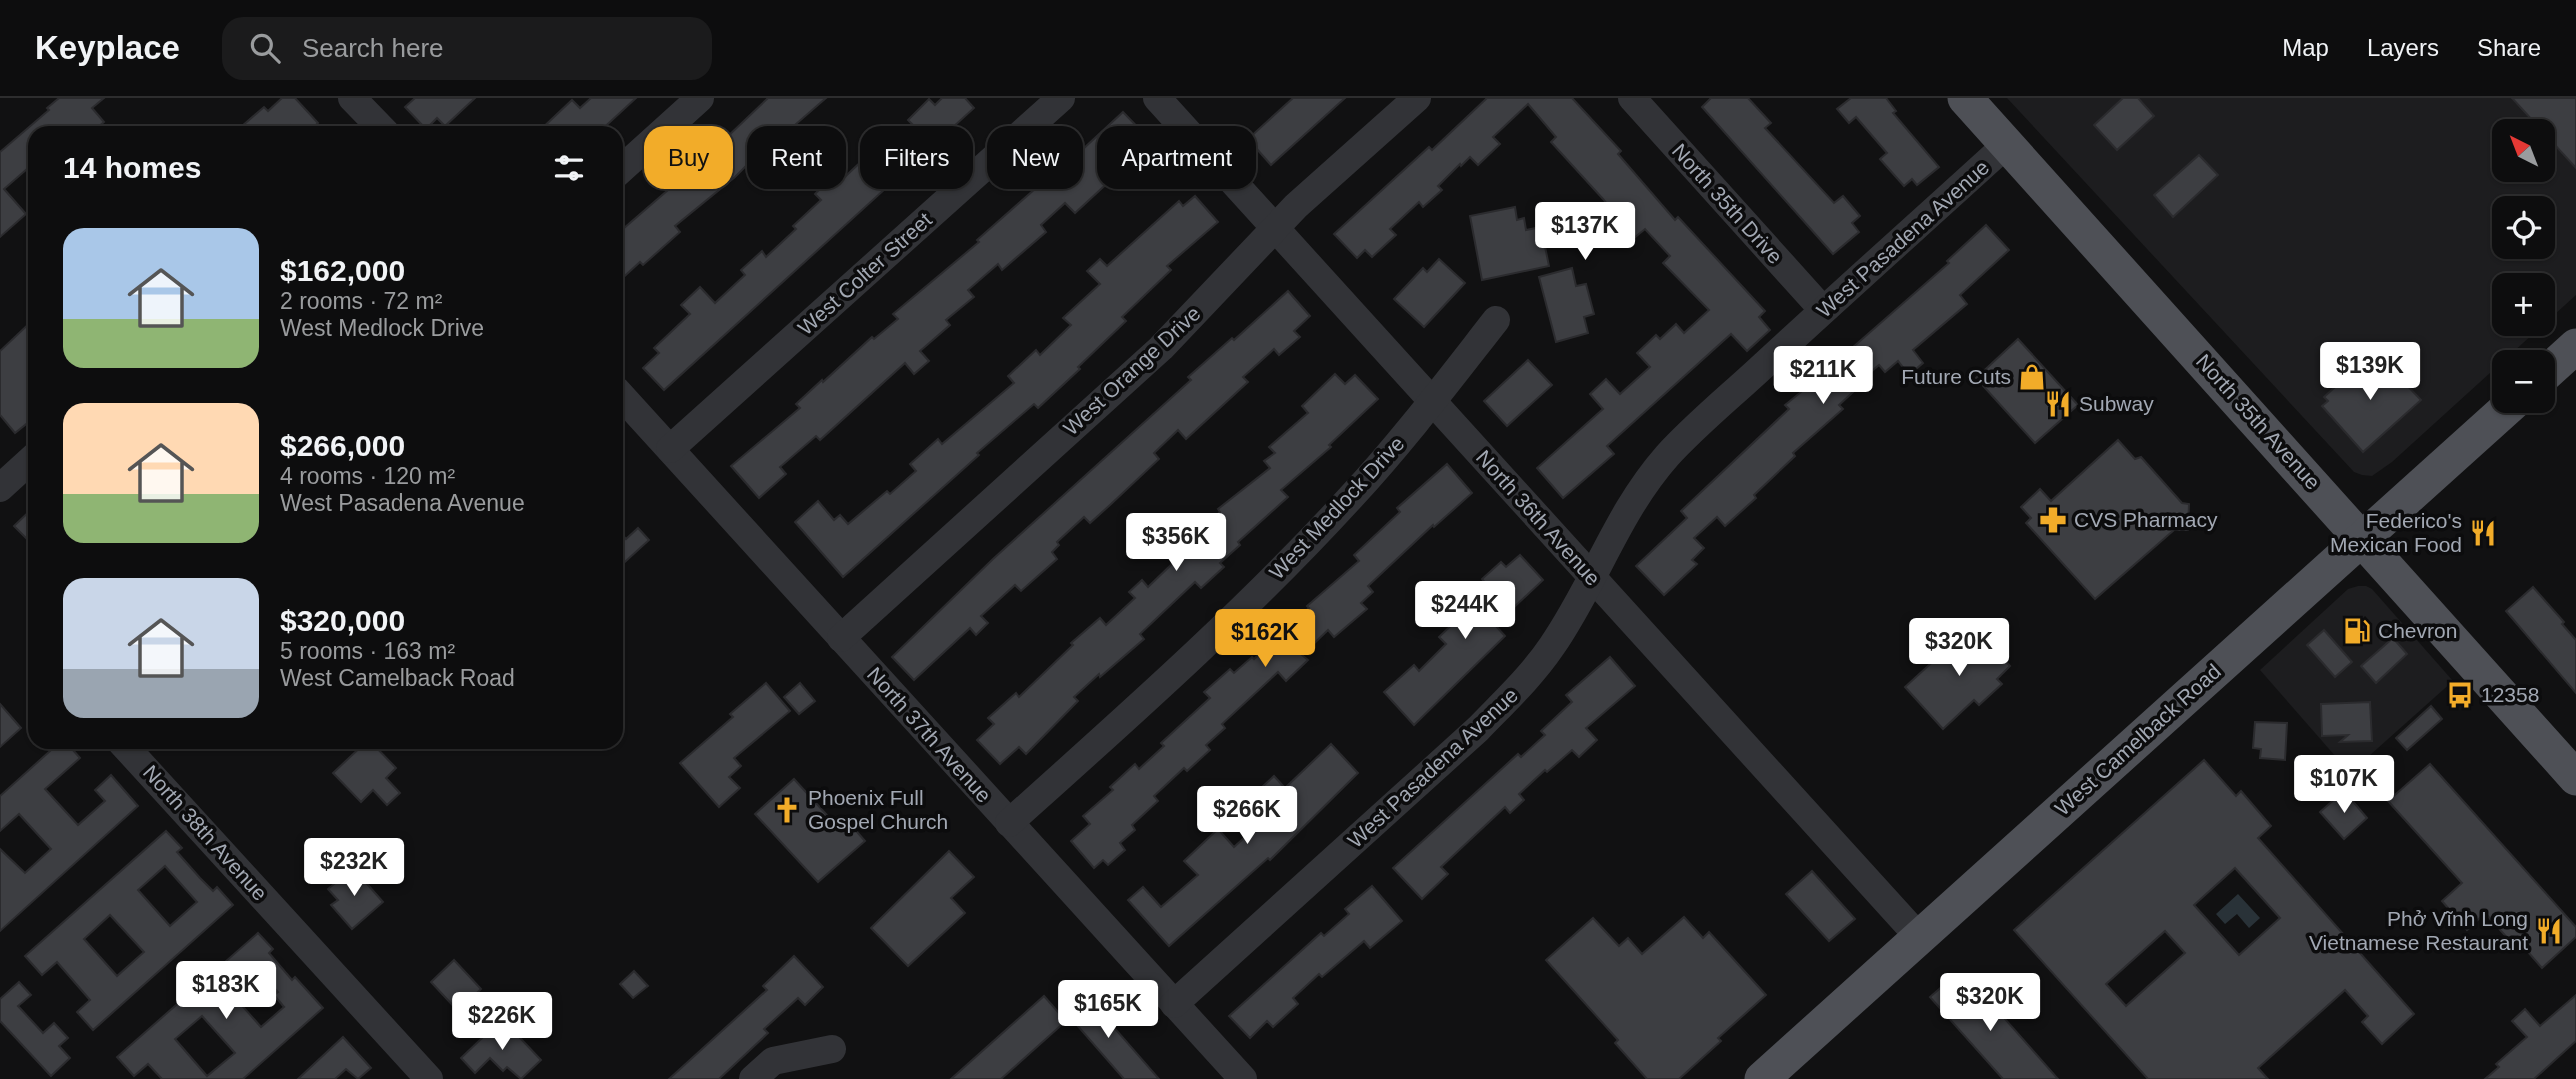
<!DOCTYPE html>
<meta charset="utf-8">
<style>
:root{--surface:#0d0d0e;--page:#1b1b1c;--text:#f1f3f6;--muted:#9a9c9e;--line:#2d2d2e;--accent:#f2ac29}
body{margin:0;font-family:Arial,sans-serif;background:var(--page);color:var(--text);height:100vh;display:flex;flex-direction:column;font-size:26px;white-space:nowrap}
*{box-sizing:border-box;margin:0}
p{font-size:23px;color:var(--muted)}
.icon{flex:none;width:38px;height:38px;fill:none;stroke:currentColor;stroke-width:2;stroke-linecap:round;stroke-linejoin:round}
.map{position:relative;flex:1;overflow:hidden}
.details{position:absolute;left:28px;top:28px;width:595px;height:623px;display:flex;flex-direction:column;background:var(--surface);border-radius:21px;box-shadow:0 2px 5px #0004,0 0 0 2px var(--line)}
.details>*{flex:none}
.guide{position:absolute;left:644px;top:28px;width:665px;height:63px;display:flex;gap:14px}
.needle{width:46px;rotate:318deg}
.buttons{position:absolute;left:2492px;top:21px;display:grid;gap:14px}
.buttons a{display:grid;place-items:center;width:63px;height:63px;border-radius:14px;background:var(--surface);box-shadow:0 2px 5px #0004,0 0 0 2px var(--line);font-size:35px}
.price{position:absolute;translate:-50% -60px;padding:0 16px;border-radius:7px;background:#fff;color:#222;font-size:23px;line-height:46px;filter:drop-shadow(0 2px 4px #0008)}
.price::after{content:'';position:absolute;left:50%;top:42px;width:21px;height:16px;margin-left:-10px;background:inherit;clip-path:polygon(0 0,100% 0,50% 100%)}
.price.current{background:var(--accent);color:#111}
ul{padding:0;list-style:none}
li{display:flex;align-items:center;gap:21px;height:175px;padding:0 35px}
li span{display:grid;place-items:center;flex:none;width:196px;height:140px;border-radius:21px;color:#555}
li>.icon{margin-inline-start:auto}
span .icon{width:84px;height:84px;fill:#fffc;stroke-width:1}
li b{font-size:30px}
h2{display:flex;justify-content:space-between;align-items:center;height:84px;padding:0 35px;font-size:30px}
.chip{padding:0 24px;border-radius:21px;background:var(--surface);box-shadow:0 2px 5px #0004,0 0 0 2px var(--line);font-size:24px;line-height:63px}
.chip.current{background:var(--accent);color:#111}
header{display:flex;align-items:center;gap:42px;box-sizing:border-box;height:98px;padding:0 35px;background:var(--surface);border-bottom:2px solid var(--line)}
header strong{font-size:33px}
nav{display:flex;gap:38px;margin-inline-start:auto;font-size:24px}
.search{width:490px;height:63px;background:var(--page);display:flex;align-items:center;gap:18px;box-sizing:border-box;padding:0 24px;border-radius:21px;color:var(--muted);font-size:26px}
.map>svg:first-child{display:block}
</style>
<header>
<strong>Keyplace</strong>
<div class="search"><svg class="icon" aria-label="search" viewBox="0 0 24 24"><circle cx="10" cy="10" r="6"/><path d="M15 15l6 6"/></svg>Search here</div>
<nav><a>Map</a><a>Layers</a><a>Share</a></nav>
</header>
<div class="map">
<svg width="2576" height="981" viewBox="0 0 2576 981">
<rect width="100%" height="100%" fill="#111112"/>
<g fill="#1d1d1f" fill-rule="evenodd">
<path d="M2007,0h569v197l-184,167 -20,14 -10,-1 -8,-3zM2504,33h39v39h-39zM2504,110h39v39h-39zM2504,187h39v39h-39z"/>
<path d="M2358,488h8l6,3 81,92 -103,92 -90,-103 88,-81z"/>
</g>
<path fill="#293238" d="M2238,796l22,24 -11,10 -12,-14 -12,10 -9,-10z"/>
<g fill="#3d3e42" stroke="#2b2b2e" stroke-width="2" fill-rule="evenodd">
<path d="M59,0h45l-12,10 12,14 -13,11h-56v29l-31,27 22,25 -26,23v-85l49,-42 -2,-2z"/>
<path d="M282,0h13l23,25 -11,10h-9l-8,-8 -9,8h-47l30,-26 4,4z"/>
<path d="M415,0h60l-30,28 -8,-8 -11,11 -21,-22z"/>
<path d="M591,0h45l-38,35h-61l35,-33 8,8z"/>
<path d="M768,0h58l-46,40 -6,-6 -25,23 4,4 -18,18 -60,49 5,6 -37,33 -3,-3 -24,22v-49l89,-77z"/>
<path d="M942,0h23l9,10 -310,282 -21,-22 16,-15 -5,-5 36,-34 -9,-9 19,-18 15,16 30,-28 -4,-5 21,-19 4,6 30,-28 -3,-3 28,-26 -6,-6 13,-14 6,7 31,-29 5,5 42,-39 -4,-4 21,-21 6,6z"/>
<path d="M1293,0h52l-74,67 -23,-26z"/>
<path d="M1487,0h85l49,53 -3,3 57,66 3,-3 87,94 -6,6 11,13 -23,21 -16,-17 -124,112 7,8 -51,44 -26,-30 66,-59 -13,-15 16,-15 14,15 30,-27 -13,-14 19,-18 4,4 16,-15 8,9 25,-23 -46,-47 7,-7 -25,-27 -11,9 -31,-39 -52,-57 5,-5 -28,-33 -35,33 7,7 -22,21 -8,-8 -9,9 -1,-2 -22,22 4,4 -19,17 -4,-5 -29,27 6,6 -24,22 -7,-7 -8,8 -23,-24 95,-87 3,3z"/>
<path d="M1711,0h37l23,25 -6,5 69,75 9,-7 17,20 -8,7 7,9 -26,22 -131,-147z"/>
<path d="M1851,0h35l10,13 -3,2 46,54 -22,18 -5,-6 -8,7 -24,-27 7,-6 -31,-36 -7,6 -12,-14z"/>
<path d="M2123,0h15l16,18 -37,34 -23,-25z"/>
<path d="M2512,0h64v70z"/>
<path d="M1123,14l29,30 -77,71 -10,-10 -24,22 5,7 -44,38 -4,-6 -30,26 6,7 -28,23 4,5 -30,26 9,10 -15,13 -9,-11 -85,77 -4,-4 -36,31 6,7 -27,24 -28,-32 69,-58 -4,-4 26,-24 1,2 49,-45 2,2 24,-20 -5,-5 86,-72 -2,-2 92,-81 1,2z"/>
<path d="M2199,57l19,20 -45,42 -19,-22z"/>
<path d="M1195,98l23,26 -51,44 4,4 -49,47 4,4 -48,46 2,2 -42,39 -4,-4 -57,49 2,2 -136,122 -48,-55 23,-21 16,19 6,-5 8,9 39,-33 3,3 26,-23 -6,-7 28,-25 4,5 72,-61 -6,-7 28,-26 4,5 31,-30 -8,-7 37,-34 -13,-13 13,-12 7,7 72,-65 4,5z"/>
<path d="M1515,109l2,13 7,-2 2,12 15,-3 8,39 -67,14 -12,-64z"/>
<path d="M1986,127l23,25 -49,45 7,9 -54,46 10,13 -14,12 -11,-14 -13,11 -6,-7 -28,24 2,3 -14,13 4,4 -50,44 2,3 -41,39 2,3 -31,28 -8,-9 -23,21 10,10 -12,12 5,4 -33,31 -28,-29 51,-48 -6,-7 108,-102 -4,-4 27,-22 3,3 24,-21 -3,-3 113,-99 -2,-2z"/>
<path d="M1439,161l26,24 -41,44 -30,-28 29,-31 4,4z"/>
<path d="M1572,170l4,18 10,-2 8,30 -10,3 4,16 -32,9 -17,-65z"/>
<path d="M1288,193l22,25 -16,15 6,6 -21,18 -5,-6 -31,28 5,5 -62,57 -8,-9 -24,23 5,6 -49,46 -20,18 -6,-6 -27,25 2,3 -7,7 5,7 -36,32 -6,-6 -34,31 7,7 -12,12 -6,-7 -56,52 -22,-23 101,-98 198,-179 -3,-3 44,-39 2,2z"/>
<path d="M35,220v99l-20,16 -15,-18v-64z"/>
<path d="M2018,241l60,66 -43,38 -59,-65z"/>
<path d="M2378,257l43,45 -58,52 -41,-46 6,-5 -4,-4 43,-39 4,4z"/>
<path d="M1528,262l24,25 -45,41 -23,-25z"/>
<path d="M1335,276l10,10 10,-9 23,24 -49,46 2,2 -50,43 7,7 -50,45 2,3 -20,18 4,4 -23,21 -6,-6 -55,52 4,5 -44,38 -1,-3 -25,23 4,4 -52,53 -7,-7 -19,17 -23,-24 17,-16 -6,-6 28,-25 3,4 54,-52 -2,-2 29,-25 6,7 29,-27 -6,-6 13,-12 6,7 27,-26 -2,-3 47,-46 -2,-3 52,-41 -6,-7 11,-8 -6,-6 39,-34 -6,-7z"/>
<path d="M2118,342l17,19 6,-2 41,46 7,1 -1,26h-14l-79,69 -69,-76 5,-5 -10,-11 19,-18 11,12z"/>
<path d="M1447,366l25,29 -38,34 -1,-2 -65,61 5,6 -12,11 6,6 -33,28 -6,-7 -26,25 6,5 -22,21 -8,-9 -56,52 3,4 -19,17 4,5 -23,21 -3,-3 -30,28 4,5 -26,24 3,5 -15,13 5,7 -17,15 -5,-5 -9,8 -23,-27 19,-17 -7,-8 30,-26 -3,-3 25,-23 4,5 25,-23 -3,-3 49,-45 -6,-6 26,-23 4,4 18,-16 2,2 55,-51 -2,-2 52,-45 -5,-6 46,-43 -3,-4z"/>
<path d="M35,408v41l-21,-21z"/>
<path d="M616,430l10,11 12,-11 11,12 -33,30z"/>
<path d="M1520,457l23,25 -48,45 10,11 -91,89 -30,-33 30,-27 5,6 27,-27 -7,-7 41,-39 -3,-4 10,-9 -5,-6 19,-17 5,5z"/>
<path d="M2533,489l31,35 -2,2 14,16v53l-70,-82z"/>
<path d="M1973,527l37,41 -13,13 5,5 -23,21 -5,-5 -31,29 -38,-42z"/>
<path d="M2324,532l28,32 -17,15 -28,-32z"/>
<path d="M2393,540l14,16 -31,29 -15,-17z"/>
<path d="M1610,559l25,29 -49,42 11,12 -18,17 -7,-7 -25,22 -2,-2 -26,24 5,6 -14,13 -5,-6 -64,60 7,7 -26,25 -29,-31 125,-114 3,3 24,-22 -4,-4 31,-29 -6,-7z"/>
<path d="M766,585l24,28 -56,47 7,8 -12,11 11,11 -21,19 -39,-44 53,-46 -3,-3z"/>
<path d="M800,585l15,18 -16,13 -15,-17z"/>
<path d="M2370,604l2,39 -32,1 8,-7 -26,1 -1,-32z"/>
<path d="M0,606l21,24 -21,19z"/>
<path d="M2431,608l11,13 -35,31 -11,-12z"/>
<path d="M2255,624l32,1 -2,37 -25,-2 1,-9 -8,-1z"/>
<path d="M60,644h6l14,16 -35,31 33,36 27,-24 -10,-11 16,-15 27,31 -138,125v-82l25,24 26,-24 -32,-35 -19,17v-35z"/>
<path d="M366,644h5l25,26 -10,10 14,15 -13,12 -14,-15 -12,12 -28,-29z"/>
<path d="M1331,646l27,29 -88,87 -2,-2 -99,88 -41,-46 15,-13 18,20 37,-32 -14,-14 34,-32 16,18 31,-28 -6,-7 13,-12 -11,-12 13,-12 11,12z"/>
<path d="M2204,662l32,36 5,-5 30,35 -13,12 156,176 -32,30 -20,-22 6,-6 -23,-26 -87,78 10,11h-120l-134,-149zM2235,770l45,50 -41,37 -45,-50zM2165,833l20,22 -59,53 -20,-22z"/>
<path d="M2430,666l146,163v10l-34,31 -27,-31 -5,4 -25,-28 -18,17 -25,-29 20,-18 -74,-82z"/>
<path d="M794,681l41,45 9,-7 21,24 -47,41 -63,-68z"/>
<path d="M2344,693l23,27 -23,21 -24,-27z"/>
<path d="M166,733l16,17 -5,4 23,26 13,13 4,-4 16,18 -140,125 -16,-18 13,-12 -33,-38 -15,13 -17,-19zM165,768l32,36 -27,24 -32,-36zM110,817l34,37 -27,24 -33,-37z"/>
<path d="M949,753l25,26 -23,21 14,15 -57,53 -37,-38z"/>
<path d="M353,770l30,34 -31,27 -21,-24 7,-5 -10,-11z"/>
<path d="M1812,773l43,48 -26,22 -43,-47z"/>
<path d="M1372,788l30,35 -32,27 -6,-7 -42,36 -3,-3 -26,24 5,6 -25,23 -6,-6 -17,17 -21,-22 92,-83 3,3 25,-22 -4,-5z"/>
<path d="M1684,819l19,21 6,-6 57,63 -48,43 3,3 -42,38h-32l-32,-36 3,-3 -72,-80 47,-42 26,28 9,-8 14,16z"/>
<path d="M258,835l15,16 -4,4 23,27 3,-3 28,31 -80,71h-81l-14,-15 -14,12 -17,-19zM256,869l22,25 -4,3 10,12 -23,20 -32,-36zM202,918l33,37 -28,23 -32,-37z"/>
<path d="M794,858l29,31 -18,18 -7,-7 -34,31 4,4 -49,46h-50l98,-89 -4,-4z"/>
<path d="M454,862l27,29 -23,22 -27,-29z"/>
<path d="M634,873l14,15 -15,12 -13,-14z"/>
<path d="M1953,879l14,15 8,-7 83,94h-55l-73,-82z"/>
<path d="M19,884l12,13 -13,11 25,27 11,-10 14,15 -9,8 11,12 -19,18 -51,-55v-22z"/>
<path d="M1083,894l76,87h-35l-61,-70z"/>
<path d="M2576,897v46l-42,38h-49l14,-12 -3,-3 31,-27 -15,-16 13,-12 15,17z"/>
<path d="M1044,898l22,25 -65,58h-50z"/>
<path d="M502,921l39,41 -20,19 -14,-12 -4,4 -13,-13 -15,15 -14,-15z"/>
<path d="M343,939l28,31 -13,11 -12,-10 -11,10h-37z"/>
</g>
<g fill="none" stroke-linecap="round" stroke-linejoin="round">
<g stroke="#323337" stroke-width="28">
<path d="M352,0l34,35"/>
<path d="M1157,0l762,839"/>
<path d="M1632,0l191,212"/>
<path d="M616,76l84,-76"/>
<path d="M616,292l627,689"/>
<path d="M670,351l391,-351"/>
<path d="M0,390l35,-32"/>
<path d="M841,540l320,-290 135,-142 121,-108"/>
<path d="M121,644l308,337"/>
<path d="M1009,725c117,-105 236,-210 342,-326 52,-56 98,-117 145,-177"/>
<path d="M1174,906l304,-275c26,-27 53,-52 74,-83 43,-62 64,-132 115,-190 29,-32 65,-61 97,-91 80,-74 162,-147 243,-221"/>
<path d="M753,981l20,-18 59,-12"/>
</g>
<g stroke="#4e5056" stroke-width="35">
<path d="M1965,0l611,680"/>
<path d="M2543,278l33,-30"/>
<path d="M1762,981l753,-678"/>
</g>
</g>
<defs>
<g id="shop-bare" transform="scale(2.1)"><path d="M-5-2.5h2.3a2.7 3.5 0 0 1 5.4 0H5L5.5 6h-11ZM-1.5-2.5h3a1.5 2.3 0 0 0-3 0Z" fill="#f2ac29" stroke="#0c0c0d" stroke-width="2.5" paint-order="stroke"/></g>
<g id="restaurant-bare" transform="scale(2.1)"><path d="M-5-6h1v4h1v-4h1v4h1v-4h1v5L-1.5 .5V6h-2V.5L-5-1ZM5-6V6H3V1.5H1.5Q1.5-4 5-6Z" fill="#f2ac29" stroke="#0c0c0d" stroke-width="2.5" paint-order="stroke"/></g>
<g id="pharmacy-bare" transform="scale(2.1)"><path d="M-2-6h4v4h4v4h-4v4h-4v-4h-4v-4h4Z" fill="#f2ac29" stroke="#0c0c0d" stroke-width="2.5" paint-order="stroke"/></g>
<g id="fuel-bare" transform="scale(2.1)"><path d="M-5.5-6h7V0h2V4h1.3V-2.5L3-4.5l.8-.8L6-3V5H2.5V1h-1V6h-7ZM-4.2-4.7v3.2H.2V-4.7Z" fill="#f2ac29" stroke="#0c0c0d" stroke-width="2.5" paint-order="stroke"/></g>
<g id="bus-bare" transform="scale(2.1)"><path d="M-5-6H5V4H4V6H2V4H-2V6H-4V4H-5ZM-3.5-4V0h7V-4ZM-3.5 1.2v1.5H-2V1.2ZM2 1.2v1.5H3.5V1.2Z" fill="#f2ac29" stroke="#0c0c0d" stroke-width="2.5" paint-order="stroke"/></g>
<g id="church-bare" transform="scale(2.1)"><path d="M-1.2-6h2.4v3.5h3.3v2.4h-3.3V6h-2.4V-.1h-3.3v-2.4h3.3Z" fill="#f2ac29" stroke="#0c0c0d" stroke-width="2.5" paint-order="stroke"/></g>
</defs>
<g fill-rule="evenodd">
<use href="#shop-bare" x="2032" y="279"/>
<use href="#restaurant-bare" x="2058" y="306"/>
<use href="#pharmacy-bare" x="2053" y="422"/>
<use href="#restaurant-bare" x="2483" y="435"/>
<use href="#fuel-bare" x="2357" y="533"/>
<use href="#bus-bare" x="2460" y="597"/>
<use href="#church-bare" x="787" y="712"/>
<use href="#restaurant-bare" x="2549" y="833"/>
</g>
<g text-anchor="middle" stroke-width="7" stroke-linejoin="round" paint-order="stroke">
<g font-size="21" fill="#a2a8b3" stroke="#0c0c0d">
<text transform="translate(1727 106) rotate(48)" y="7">North 35th Drive</text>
<text transform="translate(1903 141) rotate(-42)" y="7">West Pasadena Avenue</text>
<text transform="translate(865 176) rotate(-42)" y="7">West Colter Street</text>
<text transform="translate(1132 273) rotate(-43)" y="7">West Orange Drive</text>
<text transform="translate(2258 324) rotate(48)" y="7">North 35th Avenue</text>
<text transform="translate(1337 410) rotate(-47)" y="7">West Medlock Drive</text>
<text transform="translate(1538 420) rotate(48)" y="7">North 36th Avenue</text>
<text transform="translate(929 637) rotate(48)" y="7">North 37th Avenue</text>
<text transform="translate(2138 642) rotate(-42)" y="7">West Camelback Road</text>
<text transform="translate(1433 670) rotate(-43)" y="7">West Pasadena Avenue</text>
<text transform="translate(205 735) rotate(48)" y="7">North 38th Avenue</text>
</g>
<g font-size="21" fill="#a2a8b3" stroke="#0c0c0d" text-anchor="start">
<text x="2011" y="286" text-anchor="end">Future Cuts</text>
<text x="2079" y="313">Subway</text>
<text x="2074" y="429">CVS Pharmacy</text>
<text x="2462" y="430" text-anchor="end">Federico's<tspan x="2462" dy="24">Mexican Food</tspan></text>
<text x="2378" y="540">Chevron</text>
<text x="2481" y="604">12358</text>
<text x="808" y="707">Phoenix Full<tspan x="808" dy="24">Gospel Church</tspan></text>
<text x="2528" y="828" text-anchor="end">Phở Vĩnh Long<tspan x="2528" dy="24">Vietnamese Restaurant</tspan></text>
</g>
</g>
</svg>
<div class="buttons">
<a><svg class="needle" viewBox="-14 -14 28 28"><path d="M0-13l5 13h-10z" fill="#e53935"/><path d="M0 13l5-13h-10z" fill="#9a9c9e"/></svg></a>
<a><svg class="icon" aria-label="locate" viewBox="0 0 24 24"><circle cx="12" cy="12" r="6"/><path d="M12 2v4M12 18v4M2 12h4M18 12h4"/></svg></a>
<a>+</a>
<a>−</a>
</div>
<b class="price" style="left:1585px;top:164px">$137K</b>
<b class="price" style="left:2370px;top:304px">$139K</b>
<b class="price" style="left:1823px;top:308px">$211K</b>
<b class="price" style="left:1176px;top:475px">$356K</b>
<b class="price" style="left:1465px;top:543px">$244K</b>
<b class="price current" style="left:1265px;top:571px">$162K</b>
<b class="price" style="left:1959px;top:580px">$320K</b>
<b class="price" style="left:2344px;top:717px">$107K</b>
<b class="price" style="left:1247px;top:748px">$266K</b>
<b class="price" style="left:354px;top:800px">$232K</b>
<b class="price" style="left:226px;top:923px">$183K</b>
<b class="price" style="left:1990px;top:935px">$320K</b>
<b class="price" style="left:1108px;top:942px">$165K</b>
<b class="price" style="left:502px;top:954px">$226K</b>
<div class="guide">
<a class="chip current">Buy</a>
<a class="chip">Rent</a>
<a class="chip">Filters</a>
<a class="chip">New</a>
<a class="chip">Apartment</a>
</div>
<section class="details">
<h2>14 homes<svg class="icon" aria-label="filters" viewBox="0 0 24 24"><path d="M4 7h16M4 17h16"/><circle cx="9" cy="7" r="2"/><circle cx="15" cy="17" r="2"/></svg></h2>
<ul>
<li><span style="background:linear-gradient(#a9c7e8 65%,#8fb573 0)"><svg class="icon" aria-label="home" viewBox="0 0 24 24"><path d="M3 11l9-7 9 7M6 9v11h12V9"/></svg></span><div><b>$162,000</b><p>2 rooms · 72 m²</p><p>West Medlock Drive</p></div></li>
<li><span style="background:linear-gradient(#ffd9b3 65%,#8fb573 0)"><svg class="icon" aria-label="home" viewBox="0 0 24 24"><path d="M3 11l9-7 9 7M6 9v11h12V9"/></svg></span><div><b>$266,000</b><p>4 rooms · 120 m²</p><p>West Pasadena Avenue</p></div></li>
<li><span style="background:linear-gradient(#c9d6e8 65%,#9aa5b1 0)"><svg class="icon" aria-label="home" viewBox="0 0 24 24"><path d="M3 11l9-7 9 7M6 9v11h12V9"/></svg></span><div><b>$320,000</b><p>5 rooms · 163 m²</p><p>West Camelback Road</p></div></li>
</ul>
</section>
</div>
